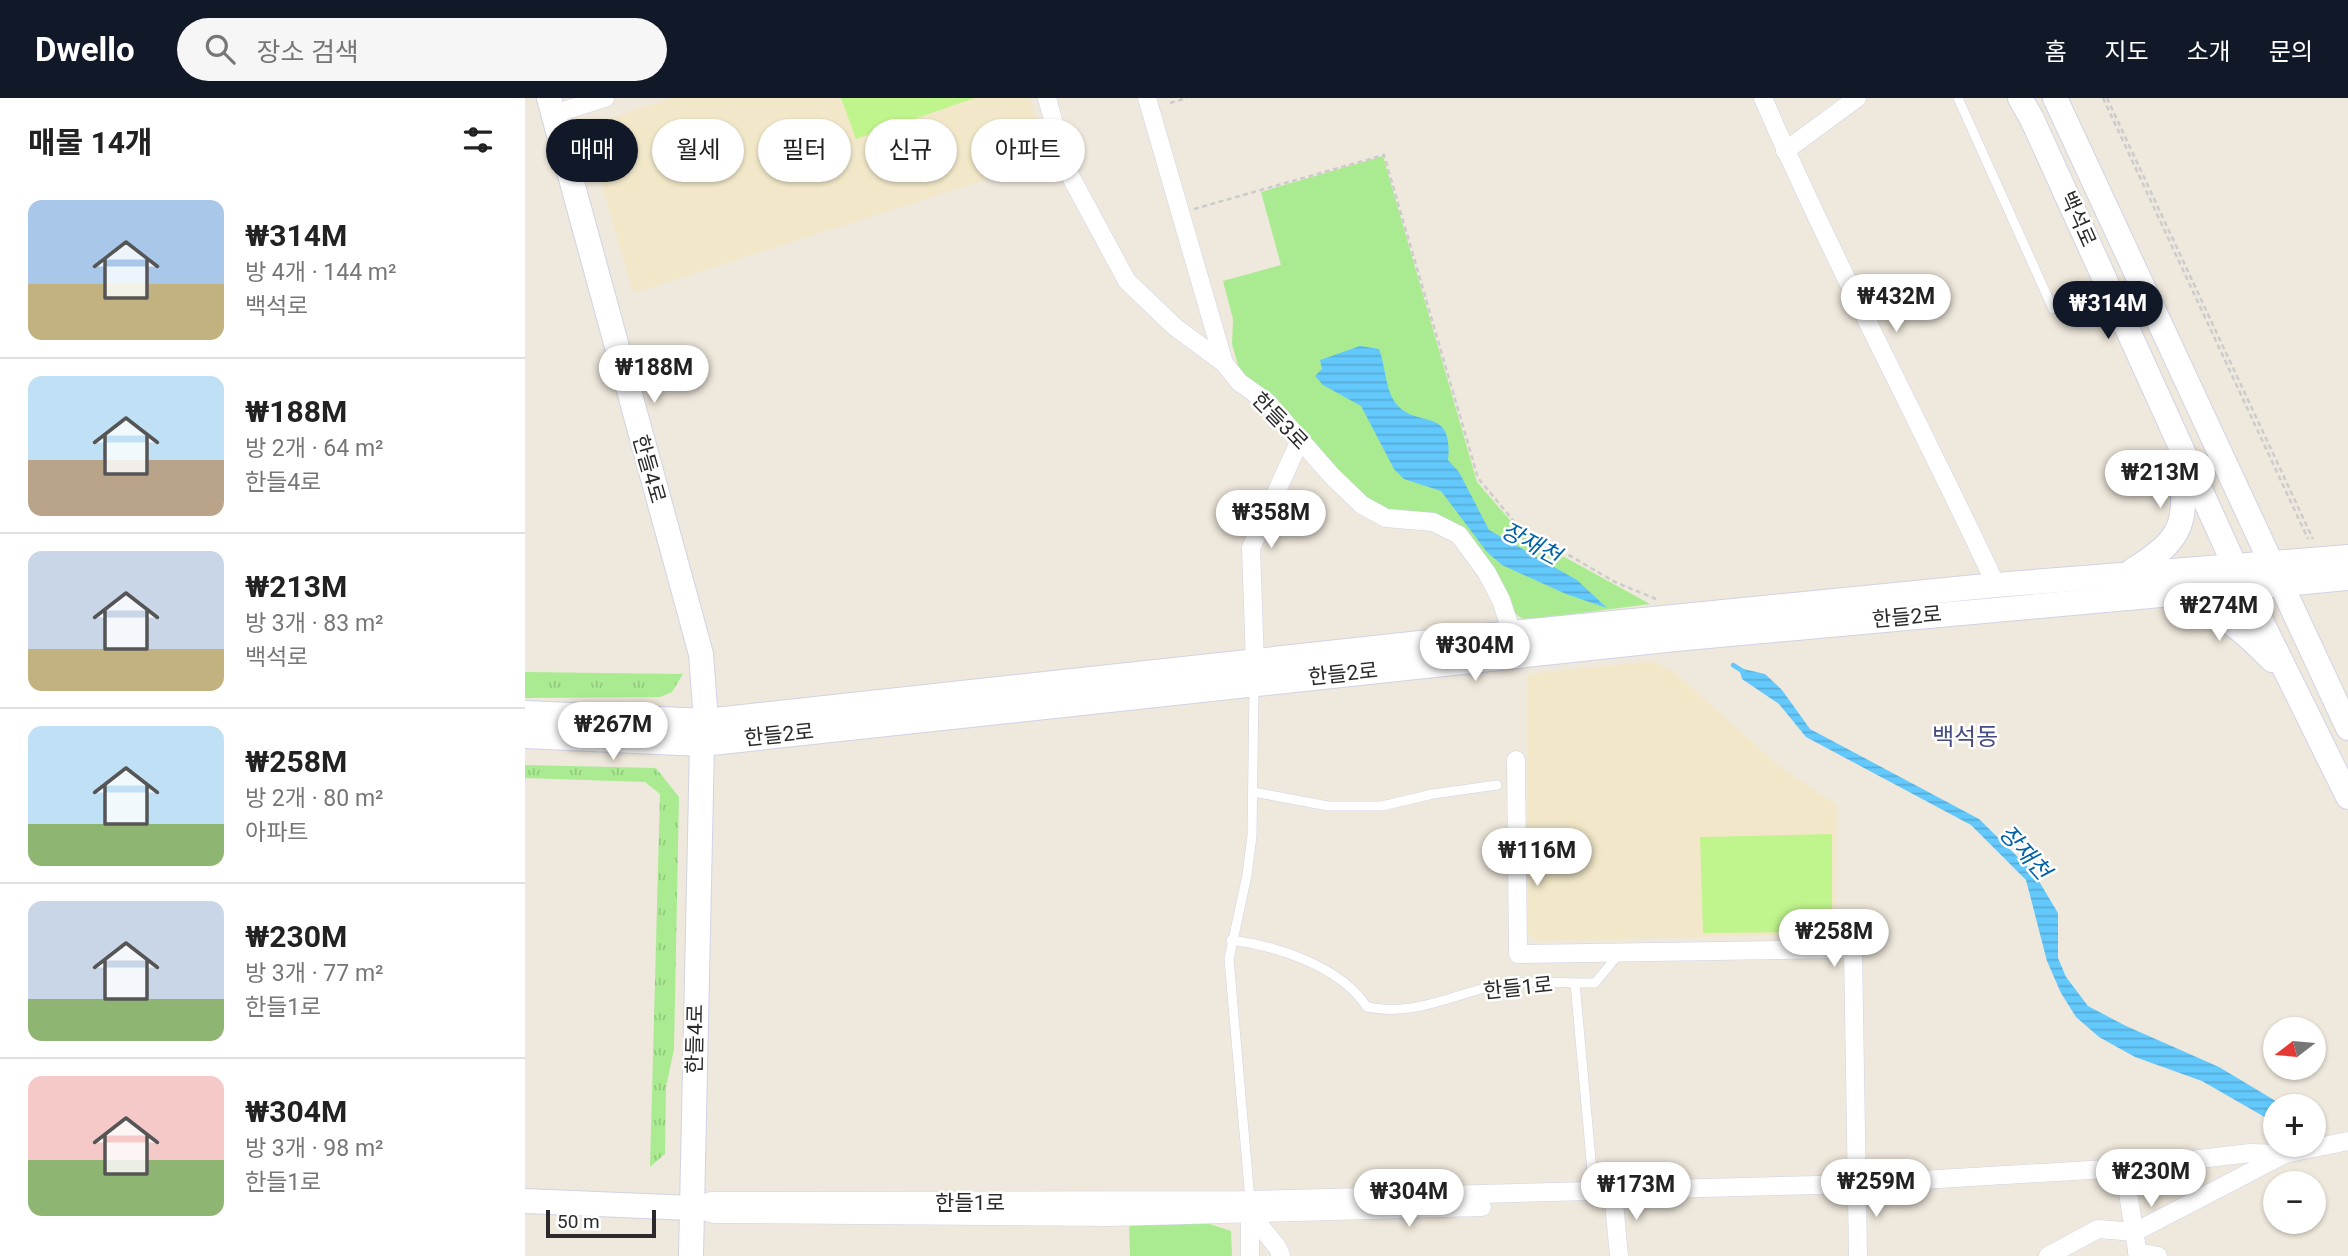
<!DOCTYPE html>
<html lang="ko">
<meta charset="utf-8">
<style>
:root{--surface:#fff;--page:#f6f6f6;--text:#222;--muted:#767676;--line:#e0e0e0;--accent:#111827}
body{margin:0;font-family:Roboto,"Noto Sans KR",sans-serif;background:var(--page);color:var(--text);height:100vh;display:flex;flex-direction:column;font-size:26px;white-space:nowrap}
*{box-sizing:border-box;margin:0}
p{font-size:23px;color:var(--muted)}
.icon{flex:none;width:38px;height:38px;fill:none;stroke:currentColor;stroke-width:2;stroke-linecap:round;stroke-linejoin:round}
.map{position:relative;flex:1;overflow:hidden}
.panel{display:flex;flex-direction:column;background:var(--surface);width:525px}
.panel>*{flex:none}
.hud{position:absolute;left:21px;top:21px;width:665px;height:63px;display:flex;gap:14px}
.needle{width:46px;rotate:254deg}
.tools{position:absolute;left:1738px;top:919px;display:grid;gap:14px}
.tools a{display:grid;place-items:center;width:63px;height:63px;border-radius:50%;background:var(--surface);box-shadow:0 2px 5px #0004;font-size:35px}
.scale{position:absolute;left:21px;bottom:18px;width:110px;box-sizing:border-box;padding-left:7px;border:4px solid #2b2b2b;border-top:0;font-size:19px;line-height:24px;white-space:nowrap;color:#2b2b2b;-webkit-text-stroke:5px #fff;paint-order:stroke}
.price{position:absolute;translate:-50% -60px;padding:0 16px;border-radius:24px;background:#fff;color:#222;font-size:23px;line-height:46px;filter:drop-shadow(0 2px 4px #0008)}
.price::after{content:'';position:absolute;left:50%;top:42px;width:21px;height:16px;margin-left:-10px;background:inherit;clip-path:polygon(0 0,100% 0,50% 100%)}
.price.active{background:var(--accent);color:#fff}
ul{padding:0;list-style:none}
li{display:flex;align-items:center;gap:21px;height:175px;padding:0 28px}
li+li{border-top:2px solid var(--line)}
li span{display:grid;place-items:center;flex:none;width:196px;height:140px;border-radius:14px;color:#555}
li>.icon{margin-inline-start:auto}
span .icon{width:84px;height:84px;fill:#fffc;stroke-width:1}
li b{font-size:30px}
h2{display:flex;justify-content:space-between;align-items:center;height:84px;padding:0 28px;font-size:30px}
.chip{padding:0 24px;border-radius:32px;background:var(--surface);box-shadow:0 2px 5px #0004;font-size:24px;line-height:63px}
.chip.active{background:var(--accent);color:#fff}
header{display:flex;align-items:center;gap:42px;box-sizing:border-box;height:98px;padding:0 35px;background:var(--accent);color:#fff}
header strong{font-size:33px}
nav{display:flex;gap:38px;margin-inline-start:auto;font-size:24px}
.search{width:490px;height:63px;background:var(--page);display:flex;align-items:center;gap:18px;box-sizing:border-box;padding:0 24px;border-radius:38px;color:var(--muted);font-size:26px}
main{display:flex;flex:1;min-height:0}
.map>svg:first-child{display:block}
</style>
<header>
<strong>Dwello</strong>
<div class="search"><svg class="icon" aria-label="search" viewBox="0 0 24 24"><circle cx="10" cy="10" r="6"/><path d="M15 15l6 6"/></svg>장소 검색</div>
<nav><a>홈</a><a>지도</a><a>소개</a><a>문의</a></nav>
</header>
<main>
<section class="panel">
<h2>매물 14개<svg class="icon" aria-label="filters" viewBox="0 0 24 24"><path d="M4 7h16M4 17h16"/><circle cx="9" cy="7" r="2"/><circle cx="15" cy="17" r="2"/></svg></h2>
<ul>
<li><span style="background:linear-gradient(#a9c7e8 60%,#c2b280 0)"><svg class="icon" aria-label="home" viewBox="0 0 24 24"><path d="M3 11l9-7 9 7M6 9v11h12V9"/></svg></span><div><b>₩314M</b><p>방 4개 · 144 m²</p><p>백석로</p></div></li>
<li><span style="background:linear-gradient(#bfe0f5 60%,#b9a48a 0)"><svg class="icon" aria-label="home" viewBox="0 0 24 24"><path d="M3 11l9-7 9 7M6 9v11h12V9"/></svg></span><div><b>₩188M</b><p>방 2개 · 64 m²</p><p>한들4로</p></div></li>
<li><span style="background:linear-gradient(#c9d6e8 70%,#c2b280 0)"><svg class="icon" aria-label="home" viewBox="0 0 24 24"><path d="M3 11l9-7 9 7M6 9v11h12V9"/></svg></span><div><b>₩213M</b><p>방 3개 · 83 m²</p><p>백석로</p></div></li>
<li><span style="background:linear-gradient(#bfe0f5 70%,#8fb573 0)"><svg class="icon" aria-label="home" viewBox="0 0 24 24"><path d="M3 11l9-7 9 7M6 9v11h12V9"/></svg></span><div><b>₩258M</b><p>방 2개 · 80 m²</p><p>아파트</p></div></li>
<li><span style="background:linear-gradient(#c9d6e8 70%,#8fb573 0)"><svg class="icon" aria-label="home" viewBox="0 0 24 24"><path d="M3 11l9-7 9 7M6 9v11h12V9"/></svg></span><div><b>₩230M</b><p>방 3개 · 77 m²</p><p>한들1로</p></div></li>
<li><span style="background:linear-gradient(#f6c9c9 60%,#8fb573 0)"><svg class="icon" aria-label="home" viewBox="0 0 24 24"><path d="M3 11l9-7 9 7M6 9v11h12V9"/></svg></span><div><b>₩304M</b><p>방 3개 · 98 m²</p><p>한들1로</p></div></li>
</ul>
</section>
<div class="map">
<svg width="1823" height="1158" viewBox="0 0 1823 1158">
<defs>
<pattern id="grass-tufts" width="24" height="20" patternUnits="userSpaceOnUse" patternTransform="scale(1.75)"><rect width="24" height="20" fill="#aaeb92"/><path d="M3 7l-1-3M5 7V3M7 7l1-3M15 17l-1-3M17 17v-4M19 17l1-3" fill="none" stroke="#92ca7e"/></pattern>
<pattern id="water-rules" width="6" height="5" patternUnits="userSpaceOnUse" patternTransform="scale(1.75)"><rect width="6" height="5" fill="#63c8fc"/><path d="M0 2.5h6" fill="none" stroke="#56acd8"/></pattern>
</defs>
<rect width="100%" height="100%" fill="#efe8dc"/>
<g fill="#f2e8c9">
<path d="M146,0h359l17,62 -414,133 -48,-166z"/>
<path d="M1128,563l22,12 103,92 59,40 -1,109 -27,20 -272,7 -10,-8 1,-259z"/>
</g>
<g fill="url(#grass-tufts)">
<path d="M0,574l158,2 -11,18 -12,5 -135,1z"/>
<path d="M0,667l131,3 23,29 -5,252 -8,38 -1,67 -15,13 10,-373 -15,-12 -120,-4z"/>
</g>
<g fill="#aaeb92">
<path d="M858,58l94,326 44,51 129,71 -124,16c-19,-7 -16,-24 -25,-39 -11,-17 -24,-38 -40,-52 -28,-24 -39,-12 -70,-19 -13,-3 -23,-10 -34,-18l-85,-97 -32,-23 -8,-28 1,-25 -10,-38 58,-16 -20,-73z"/>
<path d="M670,1121l36,12 1,25h-102l-1,-35z"/>
</g>
<g fill="#c0f48d">
<path d="M316,0h134l-119,41z"/>
<path d="M1307,736v81l-24,17 -105,1 -3,-96z"/>
</g>
<g fill="url(#water-rules)">
<path d="M835,248l19,3c7,18 6,43 19,57 21,22 56,1 50,54l11,12 30,58 88,50 30,28 -41,-14 -64,-29 -15,-13 -46,-61 -37,-12 -10,-10 -33,-63 -38,-21 -8,-9 7,-7 -2,-9z"/>
<path d="M1214,570l26,6 17,16 28,39 169,90 55,54 24,40v45l8,19 22,29 38,20 93,41 65,39h-9v17l-73,-42 -67,-24 -36,-20 -23,-20 -15,-24 -14,-32 -21,-81 -55,-55 -165,-88 -27,-33 -37,-25z"/>
</g>
<g fill="none" stroke-linecap="round" stroke-linejoin="round">
<path stroke="#63c8fc" stroke-width="4.5" d="M1208,567l11,7"/>
<g stroke="#d1d3e6" stroke-width="10">
<g id="lane">
<path d="M1433,0l95,211"/>
<path d="M728,694l75,14h54l51,-12 64,-9"/>
<path d="M706,842c46,6 109,26 136,67 44,9 79,-9 121,-20 28,-7 59,-5 87,-4l19,210"/>
<path d="M1050,885h20l23,-28"/>
<path d="M725,1102l-21,-241 18,-84 5,-39 2,-148"/>
</g>
</g>
<g stroke="#d1d3e6" stroke-width="19">
<g id="street">
<path d="M522,0l19,70 61,113 48,46 49,36 15,19 28,20 64,73 31,30 24,13 47,4 26,13 28,38 14,27 11,33"/>
<path d="M622,0l77,265"/>
<path d="M1238,0c71,165 157,324 233,487"/>
<path d="M29,16l51,-16"/>
<path d="M1260,53l72,-53"/>
<path d="M730,565l-4,-115 49,-108"/>
<path d="M991,662l2,194 335,-5 5,307"/>
<path d="M1599,1070l14,88"/>
<path d="M1088,1094l6,64"/>
<path d="M725,1106v52"/>
<path d="M167,1110l19,-7 539,-1 605,-16 269,-16 126,-15 34,1 64,-13"/>
<path d="M167,1110l23,6 395,3 372,-10"/>
<path d="M724,1114l29,36 3,8"/>
<path d="M1612,1154l21,4"/>
<path d="M1523,1158l50,-27 37,3 146,-76"/>
</g>
</g>
<g stroke="#d1d3e6" stroke-width="26">
<g id="secondary">
<path d="M24,0l152,556 5,67 -4,23 -11,512"/>
<path d="M1495,0l12,21 212,467 104,211"/>
<path d="M1530,0l293,630"/>
<path d="M1608,472c54,-33 53,-49 48,-109"/>
<path d="M1650,500c44,12 65,29 97,62"/>
<path d="M0,615l181,8 806,-88 484,-48 352,-28"/>
<path d="M0,638l177,8 973,-105 673,-61"/>
<path d="M0,1103l167,7"/>
</g>
</g>
<g stroke="#ccc" stroke-width="2.5" stroke-dasharray="5 3.5" stroke-linecap="butt">
<path d="M1578,0l205,441"/>
<path d="M1582,0l206,441"/>
<path d="M645,5l17,-5"/>
<path d="M669,111l190,-54 94,323 39,47 98,57 41,17"/>
</g>
<use href="#lane" stroke="#fff" stroke-width="9"/>
<use href="#street" stroke="#fff" stroke-width="18"/>
<use href="#secondary" stroke="#fff" stroke-width="24"/>
</g>
<g text-anchor="middle" stroke-width="5" stroke-linejoin="round" paint-order="stroke">
<g font-size="21" fill="#2b2b2b" stroke="#fff">
<text transform="translate(1553 121) rotate(66)" y="7">백석로</text>
<text transform="translate(755 323) rotate(46)" y="7">한들3로</text>
<text transform="translate(124 371) rotate(74)" y="7">한들4로</text>
<text transform="translate(1382 519) rotate(-5)" y="7">한들2로</text>
<text transform="translate(818 576) rotate(-6)" y="7">한들2로</text>
<text transform="translate(254 637) rotate(-6)" y="7">한들2로</text>
<text transform="translate(993 890) rotate(-6)" y="7">한들1로</text>
<text transform="translate(170 941) rotate(-89)" y="7">한들4로</text>
<text x="445" y="1112">한들1로</text>
</g>
<g font-size="23" font-style="italic" fill="#0063aa" stroke="#fff">
<text transform="translate(1006 445) rotate(28)" y="8">장재천</text>
<text transform="translate(1500 754) rotate(48)" y="8">장재천</text>
</g>
<g font-size="24" fill="#464c81" stroke="#fff">
<text x="1440" y="647">백석동</text>
</g>
</g>
</svg>
<div class="tools">
<a><svg class="needle" viewBox="-14 -14 28 28"><path d="M0-13l5 13h-10z" fill="#e53935"/><path d="M0 13l5-13h-10z" fill="#767676"/></svg></a>
<a>+</a>
<a>−</a>
</div>
<div class="scale">50 m</div>
<b class="price" style="left:1371px;top:236px">₩432M</b>
<b class="price active" style="left:1583px;top:243px">₩314M</b>
<b class="price" style="left:129px;top:307px">₩188M</b>
<b class="price" style="left:1635px;top:412px">₩213M</b>
<b class="price" style="left:746px;top:452px">₩358M</b>
<b class="price" style="left:1694px;top:545px">₩274M</b>
<b class="price" style="left:950px;top:585px">₩304M</b>
<b class="price" style="left:88px;top:664px">₩267M</b>
<b class="price" style="left:1012px;top:790px">₩116M</b>
<b class="price" style="left:1309px;top:871px">₩258M</b>
<b class="price" style="left:1626px;top:1111px">₩230M</b>
<b class="price" style="left:1351px;top:1121px">₩259M</b>
<b class="price" style="left:1111px;top:1124px">₩173M</b>
<b class="price" style="left:884px;top:1131px">₩304M</b>
<div class="hud">
<a class="chip active">매매</a>
<a class="chip">월세</a>
<a class="chip">필터</a>
<a class="chip">신규</a>
<a class="chip">아파트</a>
</div>
</div>
</main>
